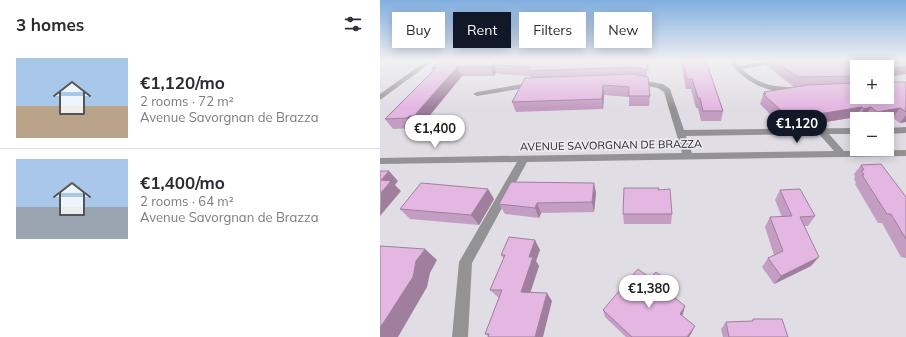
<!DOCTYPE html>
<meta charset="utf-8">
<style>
:root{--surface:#fff;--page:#f7f7f7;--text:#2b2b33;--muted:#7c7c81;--line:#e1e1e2;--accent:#111827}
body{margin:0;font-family:Mulish,sans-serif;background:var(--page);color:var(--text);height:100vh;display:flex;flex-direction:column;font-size:15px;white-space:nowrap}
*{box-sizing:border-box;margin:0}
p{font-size:13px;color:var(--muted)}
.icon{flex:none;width:22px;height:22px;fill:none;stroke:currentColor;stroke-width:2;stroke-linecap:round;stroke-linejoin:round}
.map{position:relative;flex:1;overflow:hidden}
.details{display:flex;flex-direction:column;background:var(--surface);width:380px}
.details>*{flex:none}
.guide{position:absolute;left:12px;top:12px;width:380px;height:36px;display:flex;gap:8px}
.fabs{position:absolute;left:470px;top:60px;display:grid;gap:8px}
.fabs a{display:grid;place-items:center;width:44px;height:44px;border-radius:0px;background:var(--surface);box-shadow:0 2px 10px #0003;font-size:20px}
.price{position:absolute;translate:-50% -34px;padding:0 9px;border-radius:14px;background:#fff;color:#222;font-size:13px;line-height:26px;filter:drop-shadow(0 1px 2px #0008)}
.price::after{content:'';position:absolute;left:50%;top:24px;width:12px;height:9px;margin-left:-6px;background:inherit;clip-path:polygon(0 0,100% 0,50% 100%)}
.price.selected{background:var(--accent);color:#fff}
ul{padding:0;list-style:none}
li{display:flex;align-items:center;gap:12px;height:100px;padding:0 16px}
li+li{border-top:1px solid var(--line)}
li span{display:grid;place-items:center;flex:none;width:112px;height:80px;border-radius:0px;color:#555}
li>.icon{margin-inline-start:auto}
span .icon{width:48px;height:48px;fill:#fffc;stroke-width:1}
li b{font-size:17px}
h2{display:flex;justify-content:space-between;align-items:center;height:48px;padding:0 16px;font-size:17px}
.tag{padding:0 14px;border-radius:0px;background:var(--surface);box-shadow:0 2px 10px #0003;font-size:14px;line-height:36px}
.tag.selected{background:var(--accent);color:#fff}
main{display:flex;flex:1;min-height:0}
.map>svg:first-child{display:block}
</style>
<main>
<section class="details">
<h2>3 homes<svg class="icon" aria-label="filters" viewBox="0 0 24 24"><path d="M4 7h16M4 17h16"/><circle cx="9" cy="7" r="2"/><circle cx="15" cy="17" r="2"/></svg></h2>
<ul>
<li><span style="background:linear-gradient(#a9c7e8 60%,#b9a48a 0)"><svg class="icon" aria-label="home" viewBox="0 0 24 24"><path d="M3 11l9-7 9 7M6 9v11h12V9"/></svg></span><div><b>€1,120/mo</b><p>2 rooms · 72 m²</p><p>Avenue Savorgnan de Brazza</p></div></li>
<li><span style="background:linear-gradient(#a9c7e8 60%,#9aa5b1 0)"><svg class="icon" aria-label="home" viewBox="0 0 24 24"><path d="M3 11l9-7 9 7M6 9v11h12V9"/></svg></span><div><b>€1,400/mo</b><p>2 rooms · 64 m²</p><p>Avenue Savorgnan de Brazza</p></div></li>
</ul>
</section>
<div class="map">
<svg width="526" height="337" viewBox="0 0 526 337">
<rect width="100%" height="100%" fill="#e0dde4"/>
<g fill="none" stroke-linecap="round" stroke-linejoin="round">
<g fill="#939396" fill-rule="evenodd">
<path d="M46,61h7l-53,39v-6z"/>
<path d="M349,61h6l4,5 27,-5h14l-3,2 -35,6c9,9 21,15 33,17 7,1 17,0 22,4 -4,3 -10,2 -15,2 -23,-3 -40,-13 -53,-31z"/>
<path d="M253,79l30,5 7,5 14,41 173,-2v6h-28l15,17 62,-1v6l-379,6 -55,101 -4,74h-16l7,-75 58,-100 -137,2v-6l302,-5 -18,-61 -6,-4 -25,-5zM439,134l15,17 -142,2 -6,-17z"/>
<path d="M154,82l4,2 -1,2 -60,10 -4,-2 4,-2z"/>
<path d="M526,127v6l-19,1v-6z"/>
</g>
</g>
<g fill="#c49dc2" fill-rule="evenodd">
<path d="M60,61h207v16l3,19 -1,10h-20v-9l-25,-2 -1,14 -87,3 -4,-10 19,-24 -1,-2 -32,-2 -1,-2 -3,4h-32l-41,50 -5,1 -2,1 -21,1 -8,-10 48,-48 -1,-3z"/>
<path d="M301,61h25l17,50 -2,10h-20l-3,-13h-2l-5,-19h-5l-5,-26z"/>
<path d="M388,61h138v13l-12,2 -1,2 1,4h12v40l-6,1 -7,-5 -6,1h-21l-2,-1 -6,1 -2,-2 -55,9h-19l-22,-22 4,-12 30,-5 -27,-21zM477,67l30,30h-30z"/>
<path d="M481,165l45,32v61l-5,-1 -19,-34h-4l-23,-39 1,-1 -2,-4 1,-2 -1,-3z"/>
<path d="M108,189l6,10 -15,26 -69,-6 -10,-10z"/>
<path d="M278,190l14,24 -1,10h-47l-1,-10z"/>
<path d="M400,190l35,26 -7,10h-4l7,40 -37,18 -12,-17 6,-9 6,-3 -9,-28 5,-10h12l-7,-17z"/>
<path d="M216,193l-2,19 -53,1 -2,5 -34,-4 -6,-10z"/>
<path d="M160,250l-4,11 3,5 -9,26 22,9 -63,36 -4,-3 14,-36 -9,-8 14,-31 -3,-4z"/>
<path d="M270,278l21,15 -1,1 13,20 -1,1 10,17 -3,5h-63l-21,-20 -2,-7z"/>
<path d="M373,319l35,18h-65l-2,-8 5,-7h25z"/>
</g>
<g fill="#a07f9e">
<path d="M116,61h12l-14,4 3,7 -3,4 -4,-9z"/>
<path d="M526,66v8l-12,2 -6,8 -1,-7v-8z"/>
<path d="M77,67l5,9 -41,50 -7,-10z"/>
<path d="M223,85l1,10 -1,14 -1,-10z"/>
<path d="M482,107l-6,10 -55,9 5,-10z"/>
<path d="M491,107l-7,11 -6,1 6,-10z"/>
<path d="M520,108l-7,10 -6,1h-15l5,-7z"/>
<path d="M526,115v7l-6,1z"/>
<path d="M29,116l7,11 -2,1 -7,-10z"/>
<path d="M9,171l9,10 -3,4 6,6 -21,25 1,-36z"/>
<path d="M214,183l2,10 -2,19 -2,-10z"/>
<path d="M108,189l6,10 -15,26 -8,-10z"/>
<path d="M157,203l4,10 -2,5 -4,-10z"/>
<path d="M155,240l5,10 -4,11 3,5 -11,34 -7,-8 8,-35z"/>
<path d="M45,249l12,11 -7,13 -3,14 -29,50h-18v-9l36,-67z"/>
<path d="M439,257l-8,9 -37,18 7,-8z"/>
<path d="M293,285l-2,8 -5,7 1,-8z"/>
<path d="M167,293l5,8 -9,36h-8z"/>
<path d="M305,306l-2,8 -5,7 2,-7z"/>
<path d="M315,326l-3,6 -3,5h-2z"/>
</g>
<g fill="#e4b6e2" stroke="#a07f9e">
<path d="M60,61h56l-6,6h-33l-43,49h-5l-2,2 -22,1 51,-51h-4z"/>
<path d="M119,61h148l1,9 -15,-3 -104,4 2,-4 -37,-2z"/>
<path d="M303,61h23l17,50h-20l-3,-13h-2l-6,-19h-5z"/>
<path d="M395,61h131v5l-19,3v-2h-30v9l-59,1z"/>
<path d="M507,71l8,4 -3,1 2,6h12v30l-6,-4 -23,4 -6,-5 -7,2 -2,-2 -56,9h-19l-24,-22h3l-2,-2 44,-7 49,-2v14h30z"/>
<path d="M253,74l15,3 2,19h-21v-9l-26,-2 -1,14 -90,3 13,-24z"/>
<path d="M501,164l25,33v42l-15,-25h-4l-25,-39h2l-3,-5h3l-3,-5z"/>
<path d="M0,171h9l-8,9 10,1 -11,13z"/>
<path d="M131,182l83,1 -2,19 -55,1 -2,5 -36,-4z"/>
<path d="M41,183l67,6 -17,26 -71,-6z"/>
<path d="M244,188h35l-1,2 12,-1 2,25h-49z"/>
<path d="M420,189l15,27 -15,1 19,40 -38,19 -13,-18 15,-7 -13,-34 22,-1 -12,-26z"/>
<path d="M129,237l26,3 -6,17h4l-12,35 26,1 -12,44h-47l1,-3h-4l17,-44h-12l15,-35h-4z"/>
<path d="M0,246l45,3 -9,12 -3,16 -33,51z"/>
<path d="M258,269l12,9 6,-6 17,13 -6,7 18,14 -5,8 15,12 -8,11h-55l-29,-27z"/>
<path d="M373,319h29l6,18h-59l-3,-15 27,-1z"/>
</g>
<linearGradient id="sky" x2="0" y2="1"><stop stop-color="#80aee0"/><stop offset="0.56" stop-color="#f1f0f3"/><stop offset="1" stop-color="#f1f0f3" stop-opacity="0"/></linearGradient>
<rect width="526" height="108" fill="url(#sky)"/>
<g text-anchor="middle" stroke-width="3.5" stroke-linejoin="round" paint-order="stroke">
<g font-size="11" fill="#29282b" stroke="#edeaf2">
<text transform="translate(231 145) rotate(-1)" y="4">AVENUE SAVORGNAN DE BRAZZA</text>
</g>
</g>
</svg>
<div class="fabs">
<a>+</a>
<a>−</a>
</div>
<b class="price selected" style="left:417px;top:144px">€1,120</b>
<b class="price" style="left:55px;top:149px">€1,400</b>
<b class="price" style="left:269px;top:309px">€1,380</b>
<div class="guide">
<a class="tag">Buy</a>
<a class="tag selected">Rent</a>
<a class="tag">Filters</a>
<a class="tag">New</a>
</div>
</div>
</main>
